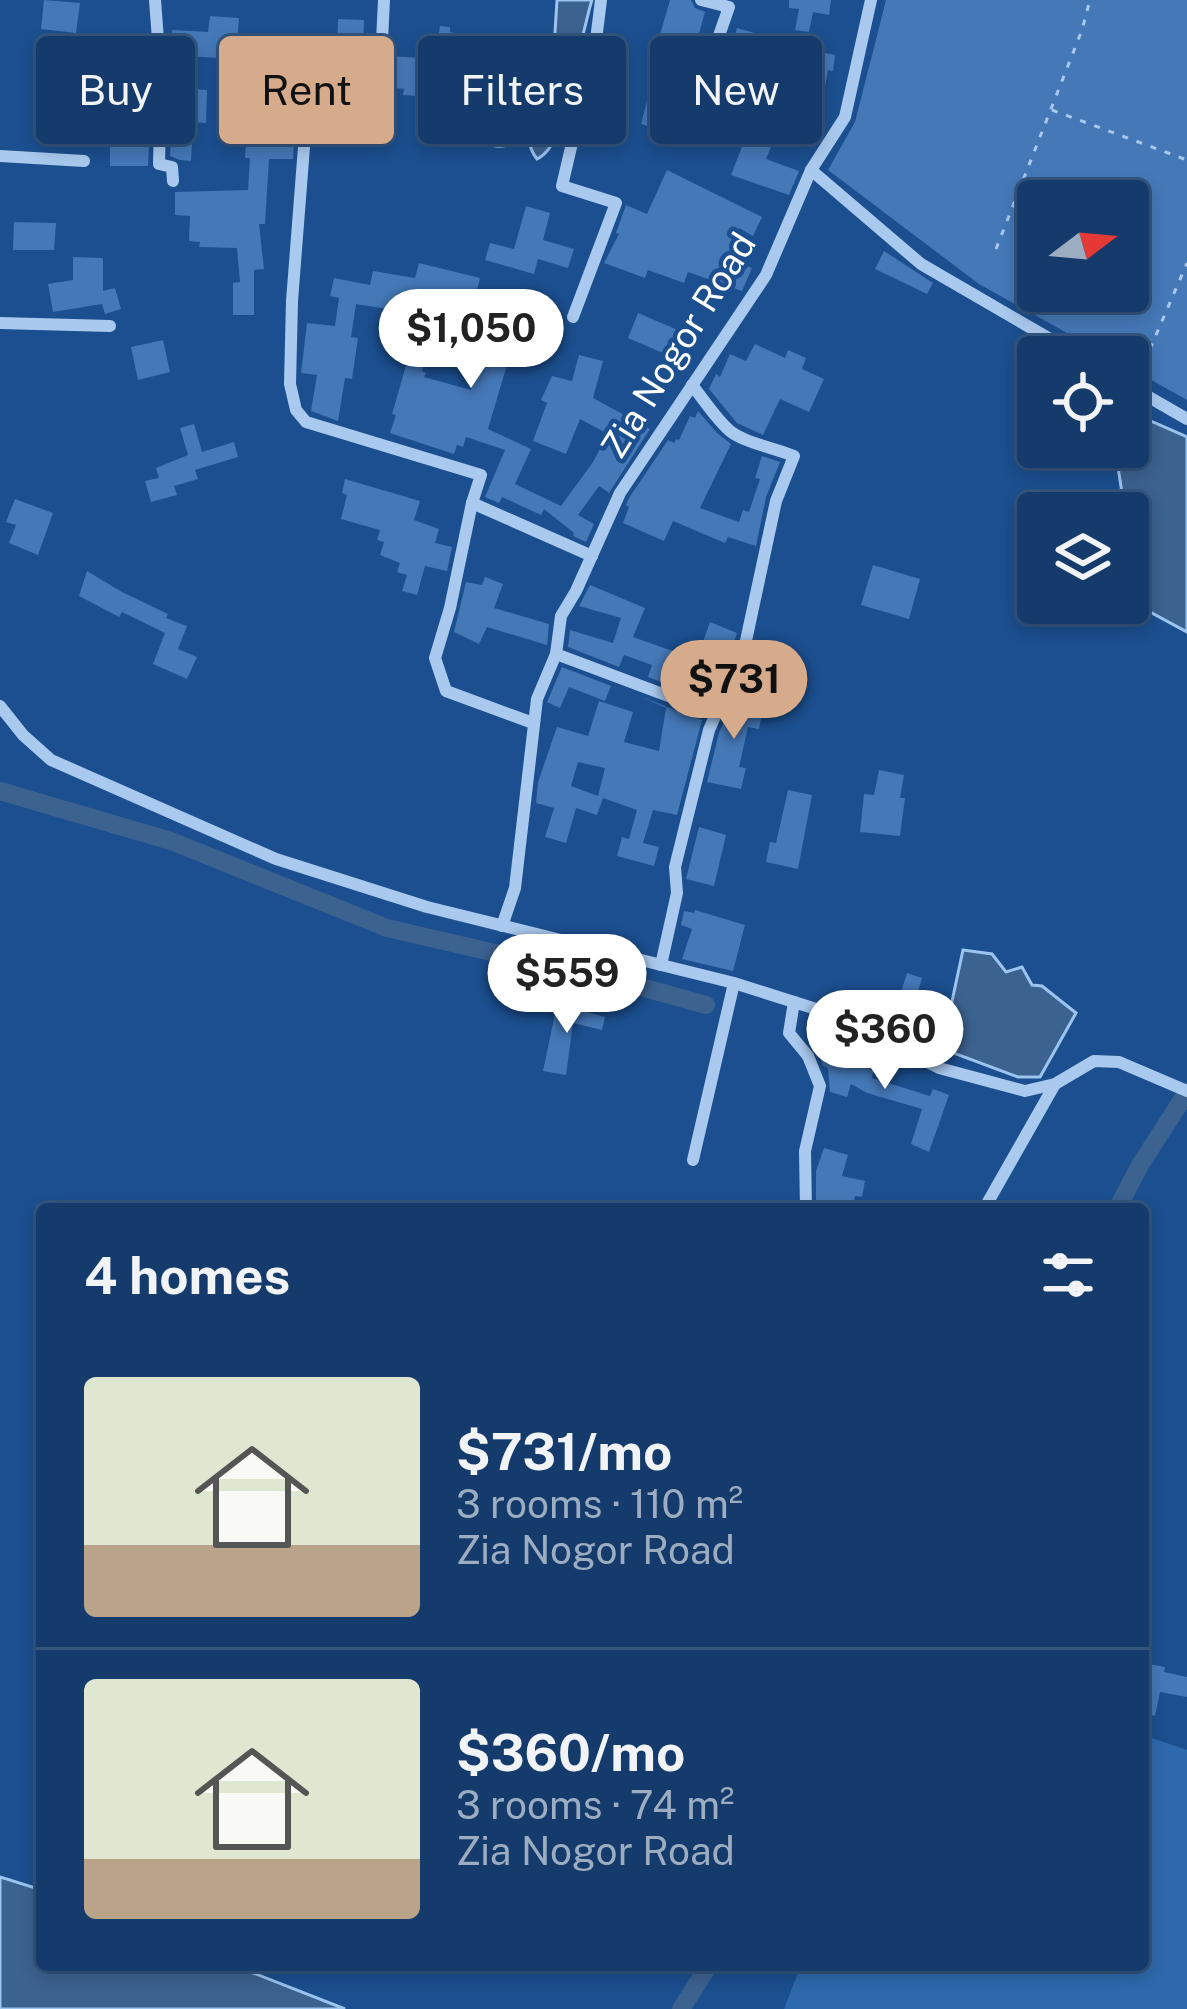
<!DOCTYPE html>
<meta charset="utf-8">
<style>
:root{--surface:#143b6b;--page:#1d4271;--text:#f1f3f6;--muted:#9dadc1;--line:#33557e;--accent:#d6ab8b}
body{margin:0;font-family:"Public Sans",sans-serif;background:var(--page);color:var(--text);height:100vh;display:flex;flex-direction:column;font-size:45px;white-space:nowrap}
*{box-sizing:border-box;margin:0}
p{font-size:39px;color:var(--muted)}
.icon{flex:none;width:66px;height:66px;fill:none;stroke:currentColor;stroke-width:2;stroke-linecap:round;stroke-linejoin:round}
.map{position:relative;flex:1;overflow:hidden}
.drawer{position:absolute;left:36px;top:1203px;width:1113px;height:768px;display:flex;flex-direction:column;background:var(--surface);border-radius:12px;box-shadow:0 6px 18px #0003,0 0 0 3px var(--line)}
.drawer>*{flex:none}
.guide{position:absolute;left:36px;top:36px;width:1116px;height:108px;display:flex;gap:24px}
.needle{width:78px;rotate:74deg}
.controls{position:absolute;left:1017px;top:180px;display:grid;gap:24px}
.controls a{display:grid;place-items:center;width:132px;height:132px;border-radius:12px;background:var(--surface);box-shadow:0 6px 18px #0003,0 0 0 3px var(--line);font-size:60px}
.price{position:absolute;translate:-50% -102px;padding:0 27px;border-radius:42px;background:#fff;color:#222;font-size:39px;line-height:78px;filter:drop-shadow(0 3px 6px #0008)}
.price::after{content:'';position:absolute;left:50%;top:72px;width:36px;height:27px;margin-left:-18px;background:inherit;clip-path:polygon(0 0,100% 0,50% 100%)}
.price.selected{background:var(--accent);color:#111}
ul{padding:0;list-style:none}
li{display:flex;align-items:center;gap:36px;height:300px;padding:0 48px}
li+li{border-top:3px solid var(--line)}
li span{display:grid;place-items:center;flex:none;width:336px;height:240px;border-radius:12px;color:#555}
li>.icon{margin-inline-start:auto}
span .icon{width:144px;height:144px;fill:#fffc;stroke-width:1}
li b{font-size:51px}
h2{display:flex;justify-content:space-between;align-items:center;height:144px;padding:0 48px;font-size:51px}
.pill{padding:0 42px;border-radius:12px;background:var(--surface);box-shadow:0 6px 18px #0003,0 0 0 3px var(--line);font-size:42px;line-height:108px}
.pill.selected{background:var(--accent);color:#111}
.map>svg:first-child{display:block}
</style>
<div class="map">
<svg width="1187" height="2009" viewBox="0 0 1187 2009">
<rect width="100%" height="100%" fill="#1b4f8f"/>
<path fill="#2e69ad" d="M1143,1735l44,15v259h-403l17,-44h342z"/>
<g fill="#3c6290" stroke="#9cc4f0" stroke-width="3">
<path d="M557,0h35c-4,11 -13,57 -18,62 -3,3 -7,3 -10,5l-7,-2 -3,-16z"/>
<path d="M495,67l37,3 3,5c-5,27 -6,80 -44,70 -11,-28 -9,-32 -2,-59 4,-18 -4,-4 6,-19z"/>
<path d="M548,72l17,2 4,7c-6,24 -8,66 -32,78 -17,-21 -7,-60 3,-84z"/>
<path d="M1128,411l59,26v195l-59,-32v-26l6,-10 -6,-51h-3l-10,-66h13z"/>
<path d="M963,950l29,4 14,18 16,-5 10,18 10,1 34,27 -36,64h-22l-78,-29 -12,-11 5,-18 18,-13z"/>
<path d="M0,1877l42,13v75h191l112,44h-345z"/>
</g>
<g fill="none" stroke-linecap="round" stroke-linejoin="round">
<g stroke="#3c6290" stroke-width="18">
<path d="M0,791l171,50 216,87 247,57 72,20"/>
<path d="M1117,1209l23,-44 47,-73"/>
<path d="M681,2009l28,-44"/>
</g>
</g>
<g fill="#4478b7" fill-rule="evenodd">
<path d="M44,0l36,3 -4,30 -35,-4z"/>
<path d="M670,0h21l4,8 10,4 -12,43 5,1 -23,77 -34,-9 13,-50 -5,-1z"/>
<path d="M789,0h42l-2,15 -16,-3 -4,20 -14,-2 4,-21 -10,-1z"/>
<path d="M886,0h301v400l-59,-33v-10h-18l-131,-73 -151,-114 27,-48zM1038,201h90v90h-90z"/>
<path d="M210,16l29,2 -3,41 -50,-3 -2,30h-13l1,-56 36,2z"/>
<path d="M338,19l26,1 -1,32 6,1 -6,31 -29,-5 -1,7 -14,-1 -4,-14 -13,-1 3,-21 32,3z"/>
<path d="M440,26l10,1v5l44,10 -6,26 -40,-10 -3,44 -25,-1v-5l-17,-1 1,-6 -20,-2 6,-31 45,3z"/>
<path d="M737,28l28,8 -13,44 35,6 7,-39 41,8 -2,16 -5,-1 -3,16 -9,-1 -3,21 -5,-1 -12,32 -18,-7 -12,29 33,12 -10,24 -58,-20 24,-62 -13,-3 3,-16 -27,-9 4,-14 3,1z"/>
<path d="M116,62l33,1 1,22 -35,-2z"/>
<path d="M254,84l19,1 -3,38 25,2 -2,34h-24l-4,65h-6l5,45 -10,1v45h-21v-32l7,-1 -3,-34 -38,-1 1,-5 -11,-1 1,-25 -15,-1v-23l73,-2 2,-32h-5l3,-45 4,1z"/>
<path d="M175,88l32,2 -1,33 -13,-1 -2,39 -11,-1 -10,-4z"/>
<path d="M453,102l28,4 -4,27 -28,-4z"/>
<path d="M110,145h39l-1,21h-38z"/>
<path d="M667,170l95,47 -9,19 -14,-8 -12,31 25,9 -10,23 -54,-19 -4,11 -36,-13 -3,8 -41,-15 15,-29 -3,-1 10,-28 21,9z"/>
<path d="M526,206l24,7 -7,27 31,9 -6,19 -30,-9 -4,15 -49,-14 5,-17 24,6z"/>
<path d="M14,222l42,1 -2,27h-41z"/>
<path d="M884,251l49,32 -6,11 -52,-25z"/>
<path d="M73,257l30,1v33l12,-3 6,21 -16,5 -3,-10 -49,8 -5,-28 25,-4z"/>
<path d="M419,263l61,15 -5,21 -32,-8 -21,80 4,2 -2,4 47,13 10,-36 9,3 15,-54 21,6 -8,30 -3,-1 -27,91 43,20 -16,35 46,22 32,-44 15,-28 -28,-15 -14,35 -33,-13 14,-38 -6,-3 11,-24 20,5 7,-26 24,6 -10,37 57,31 -41,64 -10,-7 -21,29 16,9 -8,18 -13,-6 1,-3 -30,-24 -3,6 -39,-18 -3,6 -14,-6 20,-47 -39,-13 -3,10 -6,-2 -3,9 -64,-21 6,-18 -4,-1 15,-52 -3,-1 10,-36 -10,-3 2,-10 -50,-8 -5,33 7,1 -6,41 -7,-1 -7,43 -27,-10 6,-36 -16,-2 6,-50 28,3 4,-28 -9,-2 4,-18 36,7 3,-14 42,7z"/>
<path d="M638,313l42,18 -10,25 -42,-18z"/>
<path d="M163,340l7,32 -32,8 -7,-33z"/>
<path d="M755,344l30,14 3,-8 18,8 -4,11 22,10 -15,33 -29,-13 -17,36 -26,-12 -28,-34 7,-15 4,3 10,-23 16,7z"/>
<path d="M698,411l19,22 14,11 -31,64 39,14 4,-12 6,2 11,-33 -5,-1 7,-22 18,6 -14,35 -10,49 -28,-9 -3,6 -52,-22 -9,20 -41,-18 6,-16 -3,-2 3,-7 39,-58 6,3 2,-4 3,1 11,-24 5,2z"/>
<path d="M194,424l8,28 32,-10 4,15 -43,13 3,9 -24,7 3,9 -26,7 -6,-21 14,-3 -3,-10 32,-13 -8,-27z"/>
<path d="M345,479l75,22 -6,19 25,9 -4,14 17,4 -5,24 -22,-5 -8,29 -15,-4 5,-16 -10,-3 3,-9 -20,-8 4,-13 -7,-2 3,-10 -39,-11 6,-24 -5,-2z"/>
<path d="M15,499l38,14 -15,42 -29,-12 7,-18 -10,-3z"/>
<path d="M873,565l47,14 -11,40 -48,-14z"/>
<path d="M87,571l35,21 46,22 -2,4 21,8 -9,23 19,8 -10,22 -34,-15 12,-31 -43,-21 -3,5 -40,-21z"/>
<path d="M485,577l18,7 -9,24 55,16 -2,21 -60,-18 -8,17 -25,-12 12,-50 16,3z"/>
<path d="M590,585l55,23 -12,29 48,17 1,-4 16,6 12,-34 27,11 -10,29 -5,-2 -12,41 -62,-24 4,-12 -28,-10 -5,12 -51,-20 2,-17 43,13 8,-25 -42,-12z"/>
<path d="M562,667l49,19 -6,15 -36,-14 -9,21 -13,-6z"/>
<path d="M735,696l29,6 -5,27 -11,-2 -9,40 7,1 -5,21 -34,-7 12,-49z"/>
<path d="M641,697l61,23 -25,95 -24,-5 -10,33 16,4 -5,19 -37,-10 5,-19 7,2 8,-29 -34,-12 -6,17 -21,-7 -10,35 -21,-6 9,-29 -18,-5 2,-21 19,-55 31,9 11,-35 34,11 -9,30 35,9 7,-43zM578,762l27,6 -7,28 -27,-10z"/>
<path d="M879,770l25,5 -4,23h5l-5,38 -40,-4 4,-38 10,1z"/>
<path d="M788,790l24,5 -14,74 -32,-7 4,-20 6,1z"/>
<path d="M699,827l27,8 -12,51 -28,-7z"/>
<path d="M695,910l50,15 -12,46 -51,-12 10,-30 -11,-4 3,-14 10,2z"/>
<path d="M907,973l15,5 -10,33 11,5 -4,10 8,3 -7,16 -35,-16 9,-25 3,1z"/>
<path d="M557,1004l48,13 -3,13 -29,-7 -7,52 -23,-4z"/>
<path d="M820,1047l55,17 -3,14 58,18 3,-7 16,6 -20,57 -18,-8 11,-35 -55,-16 -16,-9 -4,13 -17,-5 -2,-24 -5,-2 -5,-13z"/>
<path d="M824,1148l24,7 -6,21 23,5 -3,16 -7,-1 -2,13h-37v-38z"/>
<path d="M1143,1663l22,4 -1,5 23,5v20l-27,-5 -5,24 -12,-3z"/>
</g>
<g fill="none" stroke-linecap="round" stroke-linejoin="round">
<g stroke="#a9c9ee" stroke-width="3" stroke-dasharray="6 9" stroke-linecap="butt">
<path d="M1052,110l135,50"/>
<path d="M996,249l86,-219 8,-30"/>
<path d="M1150,349l37,-86"/>
</g>
<g stroke="#a9c9ee" stroke-width="12">
<path d="M155,0l6,79 -2,85 13,3 1,14"/>
<path d="M309,83l-17,218 -2,83 6,26 10,12 175,53 -9,28 -22,105 -15,50 11,33 87,32"/>
<path d="M367,120l15,-79 2,-41"/>
<path d="M686,130l43,-123 -28,-7"/>
<path d="M0,156l84,5"/>
<path d="M811,170l110,94 160,93"/>
<path d="M573,317l43,-114 -54,-17 34,-146 5,-40"/>
<path d="M0,323l110,3"/>
<path d="M1128,385l59,34"/>
<path d="M472,503l120,53"/>
<path d="M556,654l160,60"/>
<path d="M0,706l23,29 28,25 225,99 151,48 307,76 101,32 104,53 86,23 30,-7 39,-23 25,1 68,29"/>
<path d="M502,926l13,-38 22,-189 19,-45 5,-38 15,-25 44,-98 146,-218 45,-105 34,-53 26,-117"/>
<path d="M661,965l16,-72 -2,-26 34,-137 35,-80 32,-149 18,-45c-19,-8 -49,-13 -64,-25 -14,-12 -26,-31 -38,-46"/>
<path d="M794,1002l-5,31 19,23 12,30 -15,65 1,58"/>
<path d="M693,1160l41,-177"/>
<path d="M984,1209l71,-125"/>
</g>
</g>
<g text-anchor="middle" stroke-width="9" stroke-linejoin="round" paint-order="stroke">
<g font-size="36" fill="#fff" stroke="#1b4f8f">
<text transform="translate(678 345) rotate(-58)" y="13">Zia Nogor Road</text>
</g>
</g>
</svg>
<div class="controls">
<a><svg class="needle" viewBox="-14 -14 28 28"><path d="M0-13l5 13h-10z" fill="#e53935"/><path d="M0 13l5-13h-10z" fill="#9dadc1"/></svg></a>
<a><svg class="icon" aria-label="locate" viewBox="0 0 24 24"><circle cx="12" cy="12" r="6"/><path d="M12 2v4M12 18v4M2 12h4M18 12h4"/></svg></a>
<a><svg class="icon" aria-label="layers" viewBox="0 0 24 24"><path d="M12 4l9 5-9 5-9-5zM3 14l9 5 9-5"/></svg></a>
</div>
<b class="price" style="left:471px;top:391px">$1,050</b>
<b class="price selected" style="left:734px;top:742px">$731</b>
<b class="price" style="left:567px;top:1036px">$559</b>
<b class="price" style="left:885px;top:1092px">$360</b>
<div class="guide">
<a class="pill">Buy</a>
<a class="pill selected">Rent</a>
<a class="pill">Filters</a>
<a class="pill">New</a>
</div>
<section class="drawer">
<h2>4 homes<svg class="icon" aria-label="filters" viewBox="0 0 24 24"><path d="M4 7h16M4 17h16"/><circle cx="9" cy="7" r="2"/><circle cx="15" cy="17" r="2"/></svg></h2>
<ul>
<li><span style="background:linear-gradient(#dfe7d0 70%,#b9a48a 0)"><svg class="icon" aria-label="home" viewBox="0 0 24 24"><path d="M3 11l9-7 9 7M6 9v11h12V9"/></svg></span><div><b>$731/mo</b><p>3 rooms · 110 m²</p><p>Zia Nogor Road</p></div></li>
<li><span style="background:linear-gradient(#dfe7d0 75%,#b9a48a 0)"><svg class="icon" aria-label="home" viewBox="0 0 24 24"><path d="M3 11l9-7 9 7M6 9v11h12V9"/></svg></span><div><b>$360/mo</b><p>3 rooms · 74 m²</p><p>Zia Nogor Road</p></div></li>
</ul>
</section>
</div>
